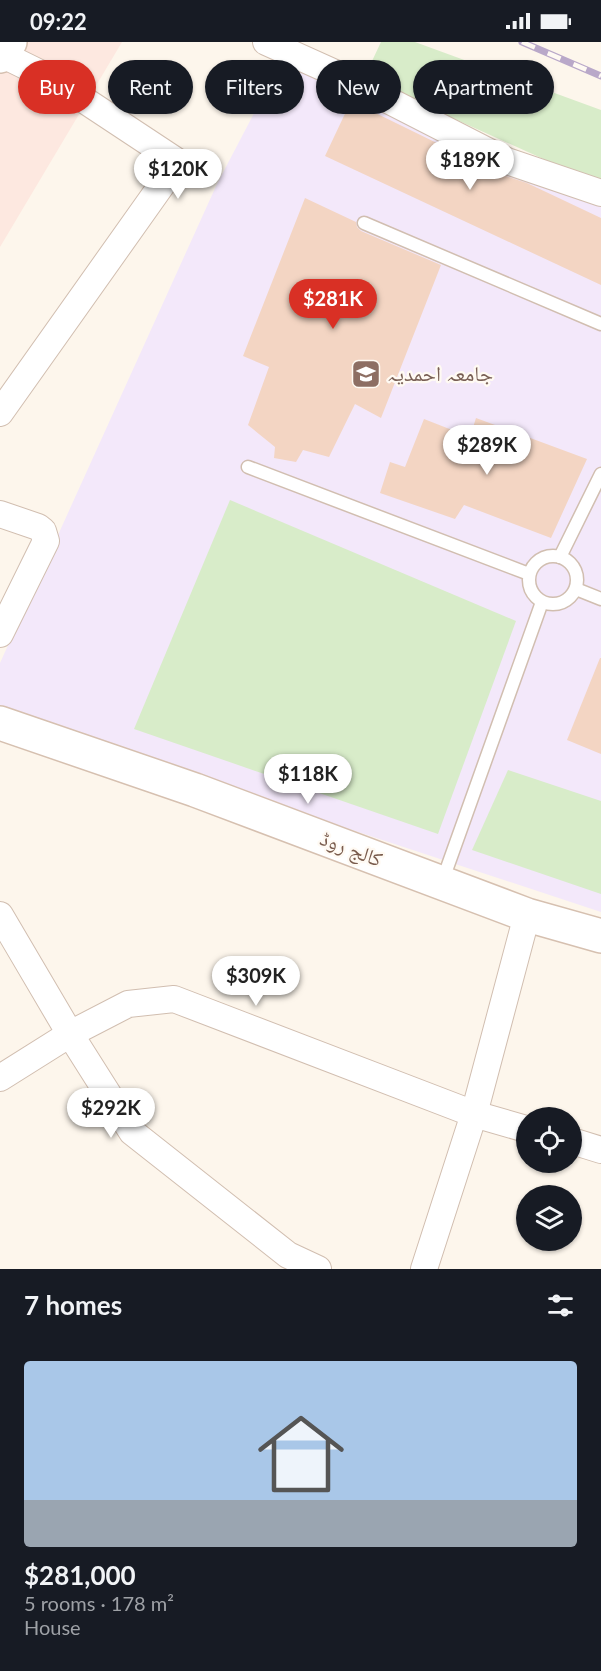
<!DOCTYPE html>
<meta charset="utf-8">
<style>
:root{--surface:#171b24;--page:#242831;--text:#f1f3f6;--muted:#9ea1a6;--line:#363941;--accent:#d93025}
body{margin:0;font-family:Lato,"Noto Naskh Arabic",sans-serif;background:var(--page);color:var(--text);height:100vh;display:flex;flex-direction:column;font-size:22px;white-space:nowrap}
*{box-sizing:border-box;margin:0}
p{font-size:20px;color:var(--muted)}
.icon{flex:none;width:33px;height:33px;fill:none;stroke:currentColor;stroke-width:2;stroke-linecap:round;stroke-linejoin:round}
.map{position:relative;height:1227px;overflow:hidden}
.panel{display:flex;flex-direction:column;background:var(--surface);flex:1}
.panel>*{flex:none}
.top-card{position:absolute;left:18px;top:18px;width:566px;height:54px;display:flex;gap:12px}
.controls{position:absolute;left:516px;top:1065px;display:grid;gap:12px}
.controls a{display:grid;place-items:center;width:66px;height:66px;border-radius:50%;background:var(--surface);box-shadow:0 2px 4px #0004;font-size:30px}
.price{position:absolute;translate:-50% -51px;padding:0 14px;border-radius:21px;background:#fff;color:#222;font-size:20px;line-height:39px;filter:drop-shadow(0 2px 3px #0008)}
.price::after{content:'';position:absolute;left:50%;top:36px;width:18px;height:14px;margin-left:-9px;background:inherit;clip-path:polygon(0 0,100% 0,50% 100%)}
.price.on{background:var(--accent);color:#fff}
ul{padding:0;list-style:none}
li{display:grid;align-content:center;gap:12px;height:318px;padding:0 24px}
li+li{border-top:2px solid var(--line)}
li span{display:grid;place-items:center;height:186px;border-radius:6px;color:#555}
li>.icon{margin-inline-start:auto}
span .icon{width:108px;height:108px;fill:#fffc;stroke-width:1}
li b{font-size:26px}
h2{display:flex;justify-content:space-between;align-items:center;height:72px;padding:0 24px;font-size:26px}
.pill{padding:0 21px;border-radius:27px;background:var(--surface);box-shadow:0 2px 4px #0004;font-size:21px;line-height:54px}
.pill.on{background:var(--accent);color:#fff}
.status{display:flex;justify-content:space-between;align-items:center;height:42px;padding:0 30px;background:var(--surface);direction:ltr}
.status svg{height:16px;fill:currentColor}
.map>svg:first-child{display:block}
</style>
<div class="status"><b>09:22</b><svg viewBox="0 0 49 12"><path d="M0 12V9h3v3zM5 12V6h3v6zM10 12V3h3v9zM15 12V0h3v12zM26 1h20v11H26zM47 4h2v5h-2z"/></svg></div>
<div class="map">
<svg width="601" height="1227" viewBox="0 0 601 1227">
<rect width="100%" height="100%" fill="#fdf6ec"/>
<path fill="#fde8e0" d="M0,0h122l-122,205z"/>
<path fill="#f3e8fa" d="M282,18l319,142v710l-601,-198v-51l217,-479z"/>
<g fill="#d8ecc9">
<path d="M381,0h34l186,68v75l-237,-107z"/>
<path d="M230,458l286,121 -78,213 -304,-105z"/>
<path d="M508,728l93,31v93l-129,-44z"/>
</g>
<g fill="#f3d5c3">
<path d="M351,59l149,73 27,9 74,35v67l-276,-129z"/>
<path d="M305,156l51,24 1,5 4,4 80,34 -60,153 -26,-14 -26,53 -26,-7 -7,12 -22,-4 1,-11 -27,-22 21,-58 -26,-11z"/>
<path d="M476,376l111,41 -36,79 -87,-33 -9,14 -75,-26 10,-31 15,5 19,-48 46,18z"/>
<path d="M600,616h1v96l-34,-14z"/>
</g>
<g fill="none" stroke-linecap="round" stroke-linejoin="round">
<g stroke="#d1beb0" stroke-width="15">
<g id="lane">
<path d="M364,181l237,101"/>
<path d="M248,425l281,107"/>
<circle cx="553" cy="538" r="24"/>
<path d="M560,515l41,-83"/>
<path d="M576,547l25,10"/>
<path d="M442,840l100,-280"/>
</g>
</g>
<g stroke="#d1beb0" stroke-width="28">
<g id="street">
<path d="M266,0l69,31 172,88 94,32"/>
<path d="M0,371l178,-251 -124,-82 -53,-26"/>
<path d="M0,472l38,13 5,4 3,10 -46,93"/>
<path d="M0,873l70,119 62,98 156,123 30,14"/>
<path d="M0,1036l70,-44 58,-30 46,-5 300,115 52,15"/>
<path d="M572,1099l29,9"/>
<path d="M424,1227l50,-155 53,-199"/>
</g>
</g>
<g stroke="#d6c0b0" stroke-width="36">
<g id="secondary">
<path d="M0,14l10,-14"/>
<path d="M0,681l195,67 332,125 74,21"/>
</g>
</g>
<use href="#lane" stroke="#fff" stroke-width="12"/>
<use href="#street" stroke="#fff" stroke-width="26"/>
<use href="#secondary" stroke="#fff" stroke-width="33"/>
<g stroke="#b9a8c9" stroke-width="7">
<path id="rail" d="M522,0l79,34"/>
</g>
<use href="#rail" stroke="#fffaf3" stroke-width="4.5" stroke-dasharray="14" stroke-linecap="butt"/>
</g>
<defs>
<g id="university-square" transform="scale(1.5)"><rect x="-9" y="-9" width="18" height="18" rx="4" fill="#8d6e63" stroke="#fffaf3"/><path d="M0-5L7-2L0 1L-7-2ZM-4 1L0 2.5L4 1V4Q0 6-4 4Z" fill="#fff"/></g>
</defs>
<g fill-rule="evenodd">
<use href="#university-square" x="366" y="332"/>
</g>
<g text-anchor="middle" stroke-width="4.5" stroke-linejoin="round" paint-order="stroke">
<g font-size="21" fill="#785e54" stroke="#fffaf3" text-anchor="start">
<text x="387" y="339">جامعہ احمدیہ</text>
</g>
<g font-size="21" fill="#7a5c4d" stroke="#fffaf3">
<text transform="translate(351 807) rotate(21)" y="7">کالج روڈ</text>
</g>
</g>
</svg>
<div class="controls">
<a><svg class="icon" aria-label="locate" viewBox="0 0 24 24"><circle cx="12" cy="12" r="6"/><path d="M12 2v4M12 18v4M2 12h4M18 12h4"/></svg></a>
<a><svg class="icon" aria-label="layers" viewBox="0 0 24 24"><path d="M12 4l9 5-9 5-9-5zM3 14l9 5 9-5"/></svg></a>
</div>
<b class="price" style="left:470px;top:149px">$189K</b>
<b class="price" style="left:178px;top:158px">$120K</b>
<b class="price on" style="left:333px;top:288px">$281K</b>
<b class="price" style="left:487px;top:434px">$289K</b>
<b class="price" style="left:308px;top:763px">$118K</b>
<b class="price" style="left:256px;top:965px">$309K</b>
<b class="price" style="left:111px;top:1097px">$292K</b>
<div class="top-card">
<a class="pill on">Buy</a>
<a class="pill">Rent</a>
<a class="pill">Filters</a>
<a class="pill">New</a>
<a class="pill">Apartment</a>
</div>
</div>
<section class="panel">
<h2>7 homes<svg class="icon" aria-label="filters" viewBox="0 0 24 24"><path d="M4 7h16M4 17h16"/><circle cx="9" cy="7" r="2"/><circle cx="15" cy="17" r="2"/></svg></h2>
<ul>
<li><span style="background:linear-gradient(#a9c7e8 75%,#9aa5b1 0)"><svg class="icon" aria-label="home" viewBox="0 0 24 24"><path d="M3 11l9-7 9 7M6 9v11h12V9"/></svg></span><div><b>$281,000</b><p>5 rooms · 178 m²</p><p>House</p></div></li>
</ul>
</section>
